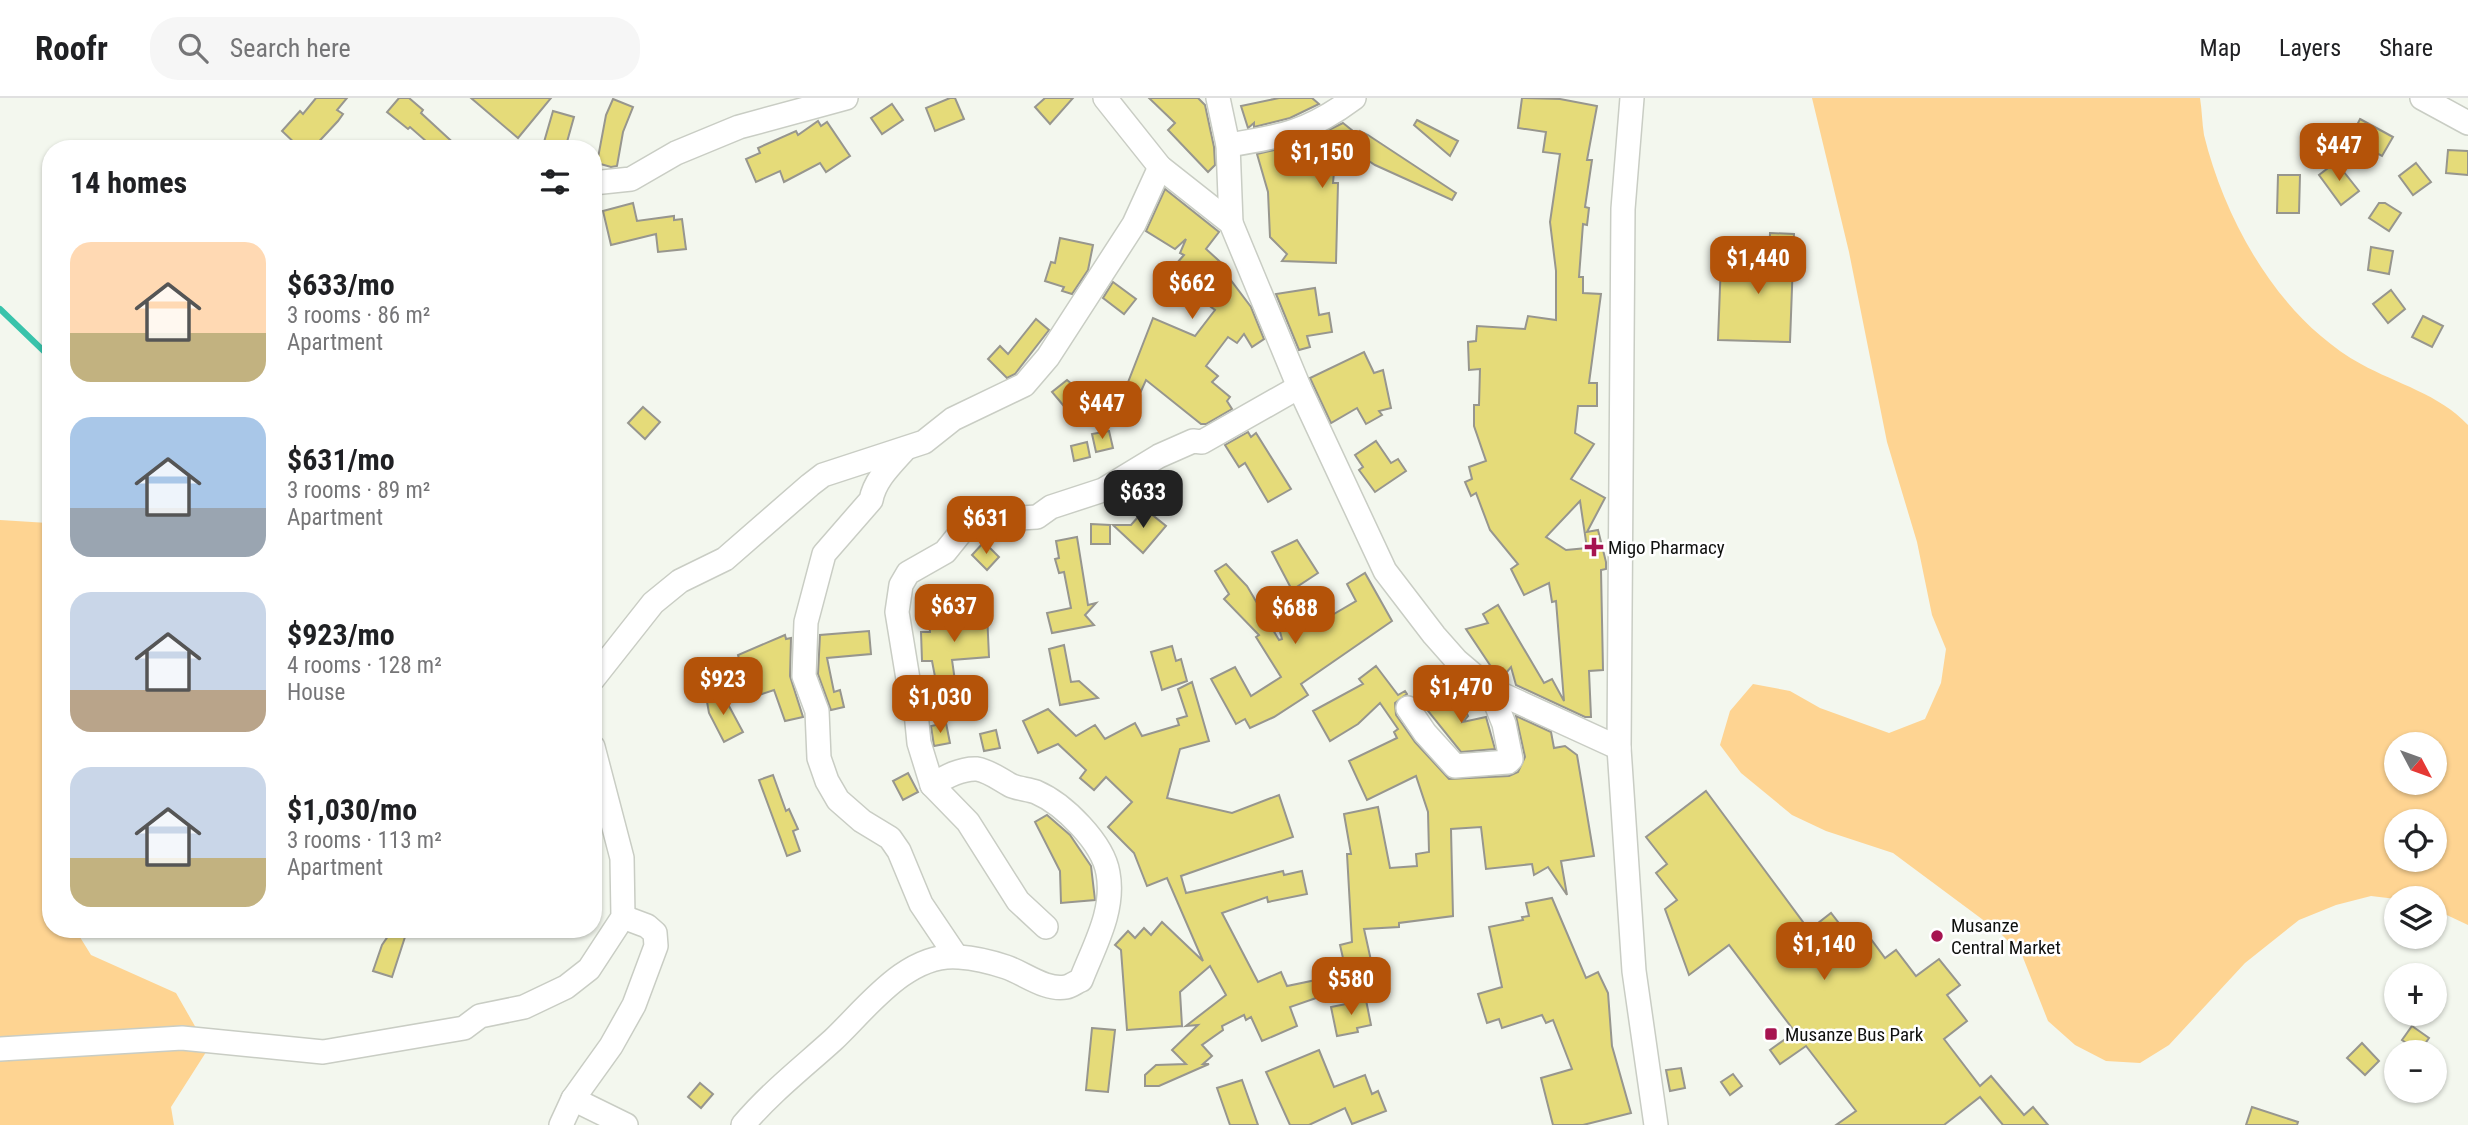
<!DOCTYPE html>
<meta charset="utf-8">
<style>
:root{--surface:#fff;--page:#f6f6f6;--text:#202124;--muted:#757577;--line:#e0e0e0;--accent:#b45309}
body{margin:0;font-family:"Roboto Condensed",sans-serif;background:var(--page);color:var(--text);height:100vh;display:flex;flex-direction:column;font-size:26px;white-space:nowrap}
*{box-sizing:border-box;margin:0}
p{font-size:23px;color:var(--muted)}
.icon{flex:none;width:38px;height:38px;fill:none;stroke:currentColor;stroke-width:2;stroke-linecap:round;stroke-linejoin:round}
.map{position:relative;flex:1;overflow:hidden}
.sheet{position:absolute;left:42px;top:42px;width:560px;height:798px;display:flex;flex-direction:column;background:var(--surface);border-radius:28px;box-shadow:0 2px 5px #0004}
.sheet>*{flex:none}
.needle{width:46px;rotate:131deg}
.tools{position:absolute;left:2384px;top:634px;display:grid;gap:14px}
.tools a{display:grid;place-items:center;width:63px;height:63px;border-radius:50%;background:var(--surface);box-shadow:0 2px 5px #0004;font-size:35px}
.price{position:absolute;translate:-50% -60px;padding:0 16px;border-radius:14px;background:var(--accent);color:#fff;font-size:23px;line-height:46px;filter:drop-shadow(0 2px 4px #0008)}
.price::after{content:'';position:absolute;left:50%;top:42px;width:21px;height:16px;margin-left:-10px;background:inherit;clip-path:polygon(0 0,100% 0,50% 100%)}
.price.on{background:#222;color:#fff}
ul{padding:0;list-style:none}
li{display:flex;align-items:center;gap:21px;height:175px;padding:0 28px}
li span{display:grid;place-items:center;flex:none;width:196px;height:140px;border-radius:21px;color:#555}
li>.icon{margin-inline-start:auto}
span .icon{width:84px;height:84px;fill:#fffc;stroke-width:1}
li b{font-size:30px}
h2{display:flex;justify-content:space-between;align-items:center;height:84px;padding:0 28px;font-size:30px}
header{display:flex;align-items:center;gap:42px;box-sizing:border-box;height:98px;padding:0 35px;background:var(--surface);border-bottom:2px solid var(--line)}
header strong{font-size:33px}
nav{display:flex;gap:38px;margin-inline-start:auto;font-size:24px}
.search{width:490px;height:63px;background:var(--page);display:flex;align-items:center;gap:18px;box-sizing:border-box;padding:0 24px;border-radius:28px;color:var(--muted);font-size:26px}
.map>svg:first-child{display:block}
</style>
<header>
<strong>Roofr</strong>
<div class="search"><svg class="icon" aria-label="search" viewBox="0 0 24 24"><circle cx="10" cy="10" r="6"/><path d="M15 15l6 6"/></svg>Search here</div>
<nav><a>Map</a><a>Layers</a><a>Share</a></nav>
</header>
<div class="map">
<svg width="2468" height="1027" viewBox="0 0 2468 1027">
<rect width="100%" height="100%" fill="#f3f7ee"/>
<g fill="#fed492" fill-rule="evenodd">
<path d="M1812,0h388c2,12 2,25 4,37 22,89 76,184 157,229 36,20 78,30 107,61v500l-34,-16v-11l-38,1 -25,-3 -35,9 -37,15 -54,43 -76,82 -29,18 -34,-2 -31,-16 -27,-24 -26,-66 -24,-24 -105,-78 -67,-22 -34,-16 -51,-42 -21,-28 10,-34 23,-27 37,7 30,17 69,25 36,-14 16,-36 5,-34 -14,-34 -15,-73 -30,-100 -38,-190zM2396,646h38v38h-38zM2396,723h38v38h-38z"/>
<path d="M0,422l48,3 3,4v402h24l16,26 85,38 32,56 -37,58 3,18h-174z"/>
</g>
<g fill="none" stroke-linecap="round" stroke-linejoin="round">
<path stroke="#39c3ab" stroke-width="6" d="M0,211l51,49"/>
</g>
<g fill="#e5db79" stroke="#97968e" stroke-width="2" fill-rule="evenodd">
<path d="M316,0h31l-10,12 6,4 -5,7 -26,28h-11l-19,-18 18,-20 3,3z"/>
<path d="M399,0h10l14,12 -2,3 39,36h-25l-25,-22 -2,2 -21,-17z"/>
<path d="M471,0h80l-33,40z"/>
<path d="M950,0h5l9,21 -29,12 -9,-23z"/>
<path d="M1045,0h28l-23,26 -15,-17z"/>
<path d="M1149,0h49l7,7 9,42 1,18 -7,7 -40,-42 7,-7z"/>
<path d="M1279,0h33l7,6 -29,14 -36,9v-4l-6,5 -7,-22z"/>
<path d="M1522,0l38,1 37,7 -10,54h5l-7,47 4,1 -2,17 -4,-1 -4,53h4v16l18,1 -12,89h8v23h-19l-3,27 19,11 -23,35 34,19 -18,34 11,-2 8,32v7l-5,1 2,100 -14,1 2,46h-6l-69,-32 -5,-18 -10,12 -3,-2 -32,-48 22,-6 -5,-9 15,-9 46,78 8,-4 12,22 -8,-100 -4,1 -3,-19 -25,12 -13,-26 7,-5 -28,-34 -14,-37 -5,3 -6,-14 7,-3 -3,-12 17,-6 -12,-35v-21h5l1,-36 -11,1 -1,-28 8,-1 1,-15 48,3 3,-13 28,4v-49l-6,-49 10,-68 -17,-2 3,-20 -28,-4zM1580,403l7,47 -21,2 -20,-13z"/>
<path d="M613,1l20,8 -10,25 -6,34 -6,1 -14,-4 9,-48z"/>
<path d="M892,6l11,16 -21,14 -11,-16z"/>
<path d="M553,13l21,6 -9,32h-23z"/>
<path d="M2360,21l33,18 -11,19 -32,-17z"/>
<path d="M1417,22l41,21 -8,15 -36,-31z"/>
<path d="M818,23l3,5 6,-4 23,34 -24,16 -6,-9 -36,19 -4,-11 -24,11 -10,-23 14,-6 -2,-5 38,-17 2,4z"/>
<path d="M1343,25l15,12 2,-4 8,4 88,58 -4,7 -77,-35 -38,-25 -4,43h5l-2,80 -54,-2 5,-7 -17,-17 -2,-45 -11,-38 43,-10z"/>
<path d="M2448,52l20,1v24l-22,-2z"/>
<path d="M2336,64l23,29 -18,14 -22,-30z"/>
<path d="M2416,65l15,19 -18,13 -14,-19z"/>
<path d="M2278,77h22l-1,38h-22z"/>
<path d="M1165,91l54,43 -13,17 21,19 -3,3 27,36 13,32 -12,8 -8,-13 -7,9 -9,-6 -22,29 12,10 -6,6 18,15 -3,4 5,8 -26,15h-5l-55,-44 -13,29 -13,-6 33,-85 42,18 20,-26 -31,-23 8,-11 -15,-13 7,-8 -4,-2 6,-14 -11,10 -29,-18z"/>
<path d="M633,105l4,18 37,-5v4l8,-1 4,30 -28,3 -2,-18 -45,11 -8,-34z"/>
<path d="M2379,105h6l16,10 -12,18 -20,-13z"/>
<path d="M1770,135l24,1 -4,108 -72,-2 3,-78 48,2z"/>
<path d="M1060,140l33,7 -5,25 -16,24 -10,-3 2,-4 -19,-6 6,-19 4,1z"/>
<path d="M2371,149l22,4 -4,23 -21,-4z"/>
<path d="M1113,184l23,17 -12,15 -21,-16z"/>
<path d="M1315,190l4,27 10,-2 3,19 -25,4 3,11 -11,3 -23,-56z"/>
<path d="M2391,192l14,19 -17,14 -15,-19z"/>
<path d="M2423,218l20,10 -11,21 -20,-10z"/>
<path d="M1036,221l13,11 -34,44 -8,4 -19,-19 12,-13 8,8z"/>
<path d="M1364,254l10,21 9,-3 8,38 -12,3 3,4 -16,9 -9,-16 -26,15 -21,-45z"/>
<path d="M1067,282l13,11 -17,14 -11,-13z"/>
<path d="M643,309l17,15 -15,17 -17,-16z"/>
<path d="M1109,333l4,17 -17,4 -4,-18z"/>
<path d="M1248,334l3,5 5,-4 35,56 -23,13 -23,-39 -6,4 -14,-22z"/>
<path d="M1376,343l15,22 7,-4 8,12 -31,21 -16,-22 4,-3 -8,-12z"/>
<path d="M1087,344l3,15 -16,4 -3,-15z"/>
<path d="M1145,411l21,17 -23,27 -30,-28h18z"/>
<path d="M1091,426l19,1v19h-19z"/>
<path d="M1077,439l11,68 8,-2 -11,12 9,10 -42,8 -5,-20 24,-5 -7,-36 -5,1 -4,-14 4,-1 -3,-17z"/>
<path d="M1297,442l21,33 -26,17 -20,-38z"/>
<path d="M984,444l15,15 -12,13 -15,-15z"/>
<path d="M1226,466l21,22 32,54 3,-1 -3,-11 37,-25 11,15 29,-17 -9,-17 18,-11 27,48 -91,63 7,11 -34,22 -24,11 -5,-9 -9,5 -25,-45 24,-12 16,29 30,-19 -25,-40 3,-2 -35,-36 5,-5 -14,-23z"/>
<path d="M987,515l2,44 -37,3 4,28 -18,4 -6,-31h-10l-1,-29h9l-1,-14z"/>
<path d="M869,533l2,23 -44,4 7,34 6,-2 4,17 -13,3 -13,-36 2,-39z"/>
<path d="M785,537l1,4 5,-1 -1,38 13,41 -18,4 -11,-31 -24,8 -12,-43z"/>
<path d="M1064,547l7,37 8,-1 19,17 -38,7 -11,-56z"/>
<path d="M1172,548l4,15 5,-2 6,22 -25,9 -11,-38z"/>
<path d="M1376,568l22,29 7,-4 2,3 -12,9 1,12 19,27 34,37 60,-3 9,-4 7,-15 -9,-41 35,16 3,16 11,-2 12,9 17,101 -33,5 6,34 -19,-28 -14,8 -2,-11 -46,5 -5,-42 -30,2 2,87 -54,7v4l-35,2 10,45 -26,6 -8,-35 12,-3 -5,-88h4l-7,-40 34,-7 12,61 27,-2 -1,-12 13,-2 -1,-40 -12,-36 -49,24 -18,-39 48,-23 -3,-6 4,-3 -18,-26 -22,21 -28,17 -17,-30 50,-27 -4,-5z"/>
<path d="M1192,584l17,59 -29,8 -13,49 65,15 47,-18 14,42 -112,39 5,17 97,-22 1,4 18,-4 5,23 -39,8 -1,-5 -45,16 36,69 23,-10 6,14 29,-6 3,17 -29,10 7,19 -35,15 -11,-24 -5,3 -2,-5 -22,11 1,4 -21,15 10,11 -9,8h6l-50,22h-14v-11l11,-10 30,-1 -14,-14 26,-25 -12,1 40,-31 -16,-29 -30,26 2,34 -55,4 -6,-80 -6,-5 13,-14 7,7 9,-10 7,7 11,-13 41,39 -36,-83 -20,8 -13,-33 -26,-26 24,-25 -26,-25 -12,13 -14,-12 6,-8 -28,-26 -20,9 -15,-32 25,-12 28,27 19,-11 10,14 30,-16 7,13 37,-11 -2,-6 10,-3 -9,-27z"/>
<path d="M1457,593l11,25 -5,6 23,-5 9,32 -34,3 -37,-46z"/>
<path d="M722,595l21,39 -19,10 -15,-29 -3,-17z"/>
<path d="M946,625l4,20 -16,3 -3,-20z"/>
<path d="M996,632l4,18 -16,3 -4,-17z"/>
<path d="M908,675l10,19 -15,8 -10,-19z"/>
<path d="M773,677l13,36 3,-2 9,20 -5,2 7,20 -13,5 -28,-76z"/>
<path d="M1706,693l103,139 22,-17 21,27 13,-9 20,27 11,-8 20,26 23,-17 21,26 -13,10 20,26 -23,18 36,47 11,-10 33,39 9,-8 15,18h-45l-23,-28 -36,28h-108l20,-14 -50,-65 -26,18 -10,-14 25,-18 -66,-87 -40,30 -24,-66 12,-9 -21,-27 11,-9 -21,-27z"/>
<path d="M1047,717l23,20 21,31 4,34 -34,3 -1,-32 -25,-49z"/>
<path d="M1552,800l34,80 12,-6 10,21 4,53 19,67 -48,12h-30l-12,-47 31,-9 -19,-49 -7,3 -4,-8 -40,13 -3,-9 -12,4 -9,-29 24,-7 -13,-60 34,-7 -1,-3 7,-1 -3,-13z"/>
<path d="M393,831l12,8 -13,40 -19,-6 9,-26z"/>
<path d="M1366,902l5,25 -14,3 1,4 -21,4 -6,-29z"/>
<path d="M2412,928l17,12 -10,14 -17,-12z"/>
<path d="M1092,930l23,2 -7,62 -22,-2z"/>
<path d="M2362,945l17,18 -14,14 -18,-17z"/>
<path d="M1319,952l15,37 31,-12 7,19 6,-3 8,20 -34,13 -7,-16 -36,17h-19l-24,-53z"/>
<path d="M1681,970l4,20 -15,3 -4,-21z"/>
<path d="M1733,976l9,12 -12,9 -9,-13z"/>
<path d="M1242,982l16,45h-28l-13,-37z"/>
<path d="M700,985l13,11 -12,14 -13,-11z"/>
<path d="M2252,1009l46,15 -1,3h-51z"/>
</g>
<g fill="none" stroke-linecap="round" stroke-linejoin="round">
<g stroke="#c9cdc4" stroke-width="26">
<g id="street">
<path d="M1105,0l55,69 71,56 68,164 86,184 49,64 23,26 33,28 129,59"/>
<path d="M1218,0l10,47 3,78"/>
<path d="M1632,0l-9,111 -4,539 15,223 22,154"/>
<path d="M2422,0l46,25"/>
<path d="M1228,47c54,-8 82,-14 126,-47"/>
<path d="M593,85l38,-4 45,-26 63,-26 107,-29"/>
<path d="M905,351c-13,15 -30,30 -34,51l-47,54 -18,68 -2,54 13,35 2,47 8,23 11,19 24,21 28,17 9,13 22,53 35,52"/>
<path d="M593,581l60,-76 27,-22 45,-22 85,-74 13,-10 101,-33 29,-23 71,-34 24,-28 86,-133 26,-57"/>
<path d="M1408,610l17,25 30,33 53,-4 3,-3 -7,-35 -14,-35"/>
<path d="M1046,829l-28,-26 -50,-79 -36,-37 -13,-42 -5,-51 -6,-13 -11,-67 4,-27 7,-12 37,-21 29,-36 29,3 34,-2 14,-10 52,-17 56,-34 34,-15 9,1 97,-55"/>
<path d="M0,951l182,-11 141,14 141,-24 16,-12 44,-9 42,-20 23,-18 34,-52 -1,-59 -29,-111"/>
<path d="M573,1001l53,26"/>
<path d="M561,1027l12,-26 38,-53 23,-41 22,-59 -1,-13 -8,-7 -24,-9"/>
<path d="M743,1027c27,-32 59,-57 90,-85 33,-31 74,-88 126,-83 15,1 32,5 47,10 18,6 40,24 60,20 5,-1 10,-5 15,-7 13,-34 34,-69 27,-107 -5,-30 -44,-69 -72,-81 -8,-3 -18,-3 -26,-7 -11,-6 -21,-14 -33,-16 -16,-1 -32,8 -45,16"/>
</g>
</g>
<use href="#street" stroke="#fff" stroke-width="23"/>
</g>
<g fill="#a61450" stroke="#fff" stroke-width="2.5">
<path d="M1590.5 438.5h7v7h7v7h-7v7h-7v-7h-7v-7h7z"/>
<circle cx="1937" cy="838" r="7"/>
<rect x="1764" y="929" width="14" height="14" rx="3.5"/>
</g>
<g text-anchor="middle" stroke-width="5" stroke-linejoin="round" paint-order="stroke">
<g font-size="19" fill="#10110f" stroke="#fff" text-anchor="start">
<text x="1608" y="456">Migo Pharmacy</text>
<text x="1951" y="834">Musanze<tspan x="1951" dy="22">Central Market</tspan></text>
<text x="1785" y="943">Musanze Bus Park</text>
</g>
</g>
</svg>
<div class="tools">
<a><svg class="needle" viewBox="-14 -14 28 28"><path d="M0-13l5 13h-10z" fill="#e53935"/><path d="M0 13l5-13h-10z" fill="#757577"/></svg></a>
<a><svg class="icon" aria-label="locate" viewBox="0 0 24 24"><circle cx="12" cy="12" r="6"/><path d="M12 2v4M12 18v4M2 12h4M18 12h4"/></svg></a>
<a><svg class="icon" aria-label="layers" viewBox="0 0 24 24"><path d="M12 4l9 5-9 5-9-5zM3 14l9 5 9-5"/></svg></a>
<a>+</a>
<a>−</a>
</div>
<b class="price" style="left:2339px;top:85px">$447</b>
<b class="price" style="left:1322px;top:92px">$1,150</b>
<b class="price" style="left:1758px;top:198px">$1,440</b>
<b class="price" style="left:1192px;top:223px">$662</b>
<b class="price" style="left:1102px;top:343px">$447</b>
<b class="price on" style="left:1143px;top:432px">$633</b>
<b class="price" style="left:986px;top:458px">$631</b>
<b class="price" style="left:954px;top:546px">$637</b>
<b class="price" style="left:1295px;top:548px">$688</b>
<b class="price" style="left:723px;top:619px">$923</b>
<b class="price" style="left:1461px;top:627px">$1,470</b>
<b class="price" style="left:940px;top:637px">$1,030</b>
<b class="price" style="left:1824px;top:884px">$1,140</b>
<b class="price" style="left:1351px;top:919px">$580</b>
<section class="sheet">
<h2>14 homes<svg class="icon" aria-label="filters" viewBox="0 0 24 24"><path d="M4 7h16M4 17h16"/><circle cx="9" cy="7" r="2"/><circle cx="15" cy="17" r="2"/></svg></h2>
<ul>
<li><span style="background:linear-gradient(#ffd9b3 65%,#c2b280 0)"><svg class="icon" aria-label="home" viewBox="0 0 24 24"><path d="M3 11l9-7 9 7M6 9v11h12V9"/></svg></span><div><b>$633/mo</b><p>3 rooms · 86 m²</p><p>Apartment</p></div></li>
<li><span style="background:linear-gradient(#a9c7e8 65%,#9aa5b1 0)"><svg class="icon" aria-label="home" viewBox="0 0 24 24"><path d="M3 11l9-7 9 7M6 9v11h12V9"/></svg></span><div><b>$631/mo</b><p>3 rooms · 89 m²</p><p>Apartment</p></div></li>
<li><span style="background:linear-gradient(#c9d6e8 70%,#b9a48a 0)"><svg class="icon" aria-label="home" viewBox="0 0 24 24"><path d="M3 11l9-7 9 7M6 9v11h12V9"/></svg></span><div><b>$923/mo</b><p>4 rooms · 128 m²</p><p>House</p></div></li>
<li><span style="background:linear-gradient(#c9d6e8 65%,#c2b280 0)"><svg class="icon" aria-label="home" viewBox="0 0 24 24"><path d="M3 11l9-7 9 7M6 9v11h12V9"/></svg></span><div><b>$1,030/mo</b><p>3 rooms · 113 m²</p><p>Apartment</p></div></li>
</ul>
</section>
</div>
